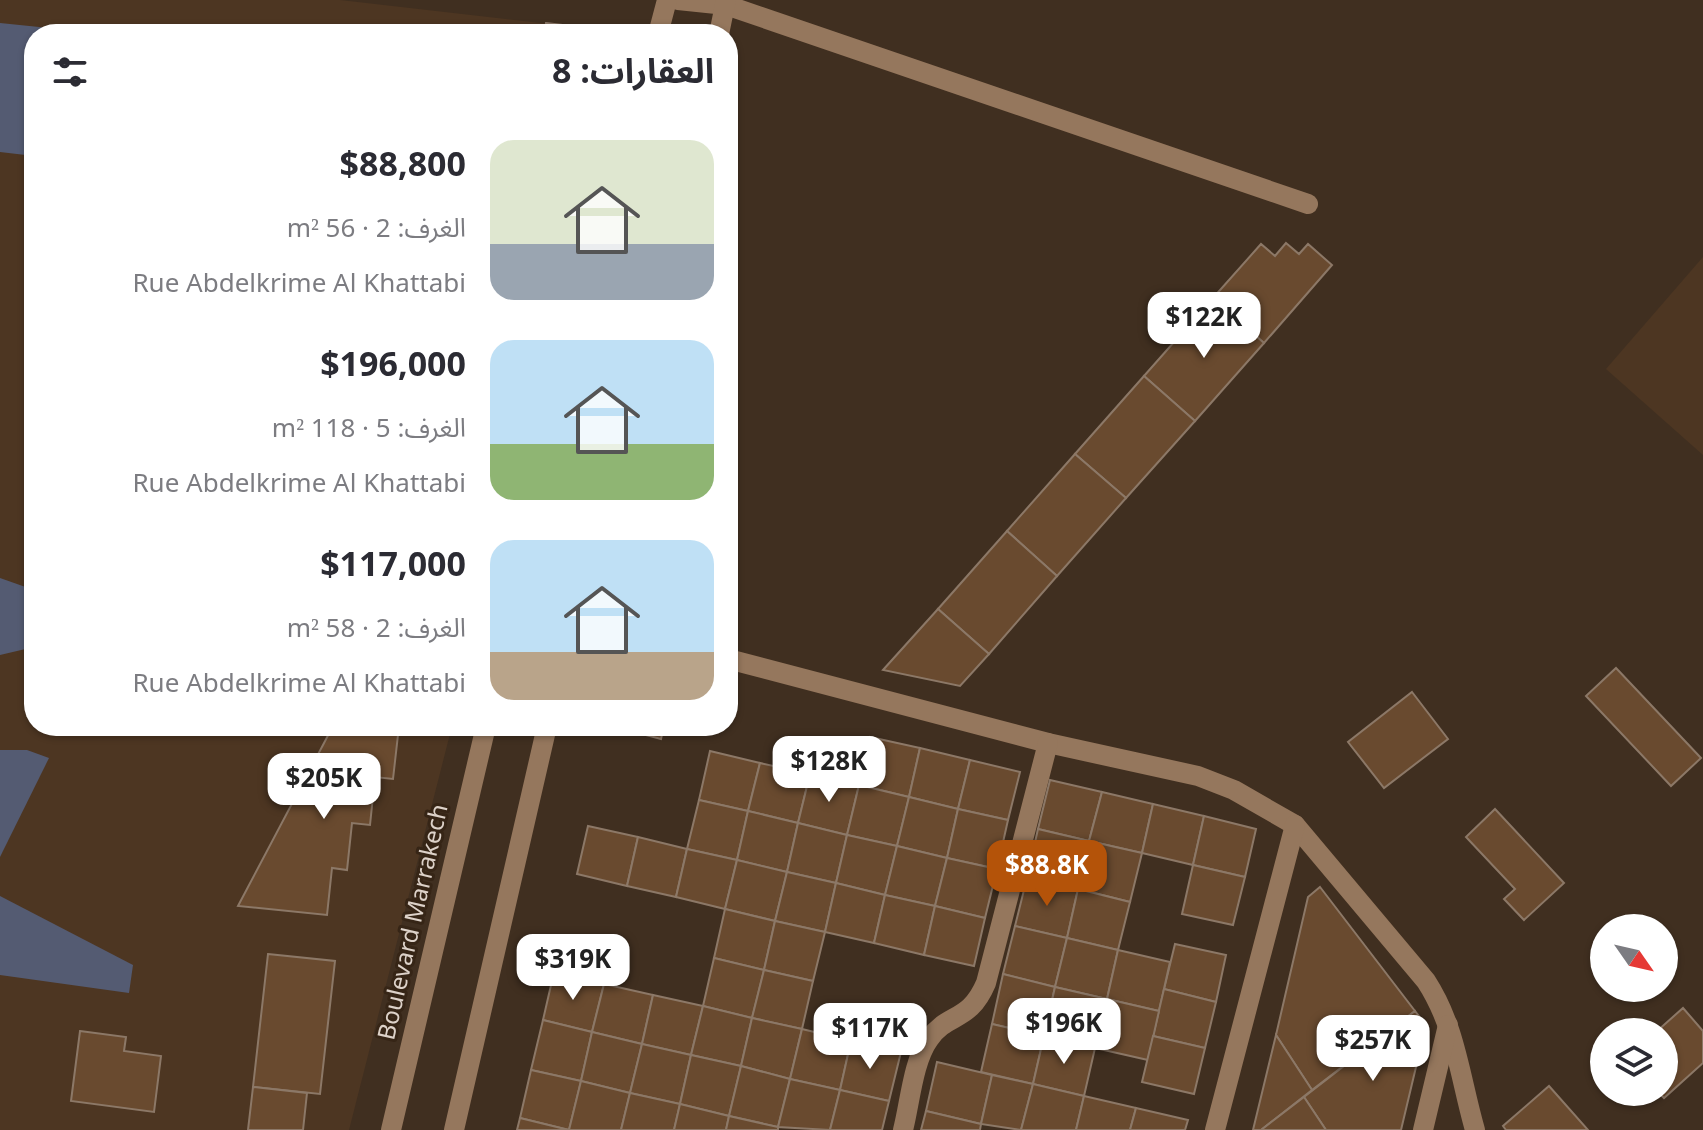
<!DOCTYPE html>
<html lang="ar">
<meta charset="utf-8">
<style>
:root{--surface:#fff;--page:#f7f7f7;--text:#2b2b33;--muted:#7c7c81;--accent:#b45309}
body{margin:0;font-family:Georgia,"Noto Sans Arabic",serif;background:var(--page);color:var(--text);direction:rtl;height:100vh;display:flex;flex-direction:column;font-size:30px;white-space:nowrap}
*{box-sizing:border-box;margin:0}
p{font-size:26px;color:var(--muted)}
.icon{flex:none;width:44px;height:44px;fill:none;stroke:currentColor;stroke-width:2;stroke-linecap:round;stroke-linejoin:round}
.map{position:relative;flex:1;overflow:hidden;direction:ltr}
.side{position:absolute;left:24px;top:24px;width:714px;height:712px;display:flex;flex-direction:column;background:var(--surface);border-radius:32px;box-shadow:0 2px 6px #0004;direction:rtl}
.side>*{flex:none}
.needle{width:52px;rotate:124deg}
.fabs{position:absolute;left:1590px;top:914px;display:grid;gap:16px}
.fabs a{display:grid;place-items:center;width:88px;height:88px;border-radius:50%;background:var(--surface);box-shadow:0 2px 6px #0004;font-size:40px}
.price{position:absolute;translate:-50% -68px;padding:0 18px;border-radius:16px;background:#fff;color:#222;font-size:26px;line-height:52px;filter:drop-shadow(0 2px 4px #0008)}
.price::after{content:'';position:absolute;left:50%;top:48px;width:24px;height:18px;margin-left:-12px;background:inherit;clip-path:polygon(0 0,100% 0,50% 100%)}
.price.active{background:var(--accent);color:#fff}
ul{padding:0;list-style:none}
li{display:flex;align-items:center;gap:24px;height:200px;padding:0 24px}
li span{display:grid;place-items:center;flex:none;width:224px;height:160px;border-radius:24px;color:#555}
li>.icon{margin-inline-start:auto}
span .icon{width:96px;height:96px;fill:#fffc;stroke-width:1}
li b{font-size:34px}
h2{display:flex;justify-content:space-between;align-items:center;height:96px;padding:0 24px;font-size:34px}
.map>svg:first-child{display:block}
</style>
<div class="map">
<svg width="1703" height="1130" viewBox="0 0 1703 1130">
<rect width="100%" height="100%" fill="#402f20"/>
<g fill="#4d3622">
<path d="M0,0h340l289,33 -595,1v692h418l-103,404h-349z"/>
<path d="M1703,257v198l-97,-86z"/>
</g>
<g fill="#545b72">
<path d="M0,23l88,9 -54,2v122l-34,-4z"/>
<path d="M0,578l34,12v57l-34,8z"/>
<path d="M0,750h27l22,8 -49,99z"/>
<path d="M0,896l133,69 -4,28 -129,-18z"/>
</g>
<g fill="#694a2f" stroke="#8c7867" stroke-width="2">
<path d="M546,23l83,10 -85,1z"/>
<path d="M118,25l84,9h-85z"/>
<path d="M1286,243l13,11 9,-10 24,21 -68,78 -51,-45 48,-54 14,12z"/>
<path d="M1213,298l51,45 -69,78 -51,-45z"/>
<path d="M1144,376l51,45 -69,77 -51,-44z"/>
<path d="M1075,454l51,44 -69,78 -50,-45z"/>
<path d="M1007,531l50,45 -68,78 -51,-45z"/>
<path d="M938,609l51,45 -29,32 -77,-16z"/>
<path d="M1616,668l85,90 -30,28 -85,-90z"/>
<path d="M1412,692l36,47 -64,49 -36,-46z"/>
<path d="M399,726l-6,53 -18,-2 -5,48 -18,-2 -5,47 -15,-2 -5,47 -89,-9 95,-180z"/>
<path d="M612,726h52l-3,13z"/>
<path d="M870,737l50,11 -11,49 -50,-12z"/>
<path d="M920,748l50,12 -12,49 -49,-12z"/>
<path d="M710,751l50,12 -12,48 -49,-11z"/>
<path d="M970,760l50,12 -12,48 -50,-11z"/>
<path d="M760,763l50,11 -12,49 -50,-12z"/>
<path d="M810,774l49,11 -12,50 -49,-12z"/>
<path d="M1050,780l52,12 -13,49 -51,-12z"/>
<path d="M859,785l50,12 -12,49 -50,-11z"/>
<path d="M1102,792l51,12 -11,49 -53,-12z"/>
<path d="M909,797l49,12 -11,49 -50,-12z"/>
<path d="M699,800l49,11 -11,49 -50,-11z"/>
<path d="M1153,804l51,12 -11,49 -51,-12z"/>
<path d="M958,809l50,11 -11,49 -50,-11z"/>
<path d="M1495,809l69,74 -40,37 -20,-21 11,-10 -49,-52z"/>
<path d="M748,811l50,12 -11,49 -50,-12z"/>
<path d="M1204,816l52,13 -11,48 -52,-12z"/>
<path d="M798,823l49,12 -11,48 -49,-11z"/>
<path d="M588,826l50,11 -11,49 -50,-12z"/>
<path d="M1038,829l51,12 -11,48 -51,-11z"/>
<path d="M847,835l50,11 -12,49 -49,-12z"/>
<path d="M638,837l49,12 -11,48 -49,-11z"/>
<path d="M1089,841l53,12 -12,49 -52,-13z"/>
<path d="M897,846l50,12 -12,48 -50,-11z"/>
<path d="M687,849l50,11 -12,49 -49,-12z"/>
<path d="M947,858l50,11 -12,49 -50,-12z"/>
<path d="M737,860l50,12 -12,49 -50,-12z"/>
<path d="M1193,865l52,12 -12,48 -51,-11z"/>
<path d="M787,872l49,11 -11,49 -50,-11z"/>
<path d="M1027,878l51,11 -11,49 -52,-12z"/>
<path d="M836,883l49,12 -11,48 -49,-11z"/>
<path d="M1320,887l95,124 -103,79 -36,-55 32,-138z"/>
<path d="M1078,889l52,13 -12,48 -51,-12z"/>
<path d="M885,895l50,11 -11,49 -50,-12z"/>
<path d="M935,906l50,12 -11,48 -50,-11z"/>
<path d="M725,909l50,12 -11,49 -50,-12z"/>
<path d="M775,921l50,11 -12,49 -49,-11z"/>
<path d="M1015,926l52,12 -12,49 -52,-13z"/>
<path d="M1067,938l51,12 -11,49 -52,-12z"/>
<path d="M1175,944l51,11 -10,47 -52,-13z"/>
<path d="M1118,950l52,12 -11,49 -52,-12z"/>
<path d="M268,954l67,7 -15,133 -67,-7z"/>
<path d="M714,958l50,12 -12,48 -49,-12z"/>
<path d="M764,970l49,11 -11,48 -50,-11z"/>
<path d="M554,972l50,12 -12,48 -49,-12z"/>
<path d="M1003,974l52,13 -11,49 -52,-12z"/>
<path d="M604,984l49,11 -11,49 -50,-12z"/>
<path d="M1055,987l52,12 -12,49 -51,-12z"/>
<path d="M1164,989l52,13 -11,46 -52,-12z"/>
<path d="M653,995l50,11 -12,49 -49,-11z"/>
<path d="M1107,999l52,12 -11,49 -53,-12z"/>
<path d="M703,1006l49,12 -11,48 -50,-11z"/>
<path d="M1683,1008l20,23v32l-39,35 -6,-6h6v-60h-8z"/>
<path d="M1415,1011l11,14 -25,105h-75l-22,-33z"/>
<path d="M752,1018l50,11 -12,50 -49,-13z"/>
<path d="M543,1020l49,12 -11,49 -50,-11z"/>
<path d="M992,1024l52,12 -11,48 -52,-12z"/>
<path d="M802,1029l49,12 -11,49 -50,-11z"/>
<path d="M80,1031l46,6 -2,14 37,5 -7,56 -83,-11z"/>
<path d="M592,1032l50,12 -12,49 -49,-12z"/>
<path d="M1276,1035l36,55 -51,40h-8z"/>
<path d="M1044,1036l51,12 -11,48 -51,-12z"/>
<path d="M1153,1036l52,12 -11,46 -52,-12z"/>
<path d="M851,1041l50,11 -12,49 -49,-11z"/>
<path d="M642,1044l49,11 -11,49 -50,-11z"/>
<path d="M691,1055l50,11 -12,50 -49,-12z"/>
<path d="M937,1062l55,13 -11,49 -55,-13z"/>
<path d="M741,1066l49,13 -12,48 -49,-11z"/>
<path d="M531,1070l50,11 -12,49 -49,-12z"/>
<path d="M992,1075l41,9 -12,46 -40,-6z"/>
<path d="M790,1079l50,11 -10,40 -52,-3z"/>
<path d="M581,1081l49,12 -9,37h-52z"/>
<path d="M1033,1084l51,12 -8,34h-55z"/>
<path d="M1549,1086l39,44h-82l-3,-4z"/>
<path d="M253,1087l54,6 -4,37h-55z"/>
<path d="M840,1090l49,11 -7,29h-52z"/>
<path d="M630,1093l50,11 -6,26h-53z"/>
<path d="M1084,1096l52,12 -6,22h-54z"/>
<path d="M1304,1097l22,33h-65z"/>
<path d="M680,1104l49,12 -3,14h-52z"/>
<path d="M1136,1108l52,12 -3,10h-55z"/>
<path d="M926,1111l55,13 -1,6h-59z"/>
<path d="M729,1116l49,11v3h-52z"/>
<path d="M520,1118l49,12h-52z"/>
</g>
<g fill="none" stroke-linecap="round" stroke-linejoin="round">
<g stroke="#95775d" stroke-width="20">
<path d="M678,0l48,5 582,199"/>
<path d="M658,34l9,-34"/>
<path d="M719,34l7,-34"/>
<path d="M728,659l320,84 150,33 36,14 61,35 131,156c30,46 34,97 49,149"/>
<path d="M391,1130l95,-404"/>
<path d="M454,1130l93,-404"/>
<path d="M903,1130c7,-27 10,-69 26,-91 19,-27 40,-16 57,-56l62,-240"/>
<path d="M1215,1130l80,-305"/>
<path d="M1423,1130l25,-105"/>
</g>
</g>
<g text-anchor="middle" stroke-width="6" stroke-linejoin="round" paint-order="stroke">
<g font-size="24" fill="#ddd2c9" stroke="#362516">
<text transform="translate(413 922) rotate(-77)" y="8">Boulevard Marrakech</text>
</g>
</g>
</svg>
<div class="fabs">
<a><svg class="needle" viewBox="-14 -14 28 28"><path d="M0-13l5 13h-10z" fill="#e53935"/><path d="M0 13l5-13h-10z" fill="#7c7c81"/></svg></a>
<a><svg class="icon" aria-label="layers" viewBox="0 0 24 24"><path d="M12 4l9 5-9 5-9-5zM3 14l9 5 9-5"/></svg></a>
</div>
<b class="price" style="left:1204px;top:360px">$122K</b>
<b class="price" style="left:829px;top:804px">$128K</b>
<b class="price" style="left:324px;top:821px">$205K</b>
<b class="price active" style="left:1047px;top:908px">$88.8K</b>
<b class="price" style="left:573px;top:1002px">$319K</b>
<b class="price" style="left:1064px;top:1066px">$196K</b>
<b class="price" style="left:870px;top:1071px">$117K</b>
<b class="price" style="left:1373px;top:1083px">$257K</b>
<section class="side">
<h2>العقارات: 8<svg class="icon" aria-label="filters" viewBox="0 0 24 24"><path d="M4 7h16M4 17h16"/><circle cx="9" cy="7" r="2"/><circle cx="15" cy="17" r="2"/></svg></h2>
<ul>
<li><span style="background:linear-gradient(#dfe7d0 65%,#9aa5b1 0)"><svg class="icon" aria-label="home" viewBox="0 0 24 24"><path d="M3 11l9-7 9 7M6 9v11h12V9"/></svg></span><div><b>$88,800</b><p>الغرف: 2 · 56 m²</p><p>Rue Abdelkrime Al Khattabi</p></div></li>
<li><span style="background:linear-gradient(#bfe0f5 65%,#8fb573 0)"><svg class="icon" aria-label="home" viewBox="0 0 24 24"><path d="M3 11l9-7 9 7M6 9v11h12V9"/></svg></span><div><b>$196,000</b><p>الغرف: 5 · 118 m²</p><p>Rue Abdelkrime Al Khattabi</p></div></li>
<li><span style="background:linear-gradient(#bfe0f5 70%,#b9a48a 0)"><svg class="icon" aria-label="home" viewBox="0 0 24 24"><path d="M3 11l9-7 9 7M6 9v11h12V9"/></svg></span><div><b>$117,000</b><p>الغرف: 2 · 58 m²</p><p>Rue Abdelkrime Al Khattabi</p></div></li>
</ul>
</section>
</div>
